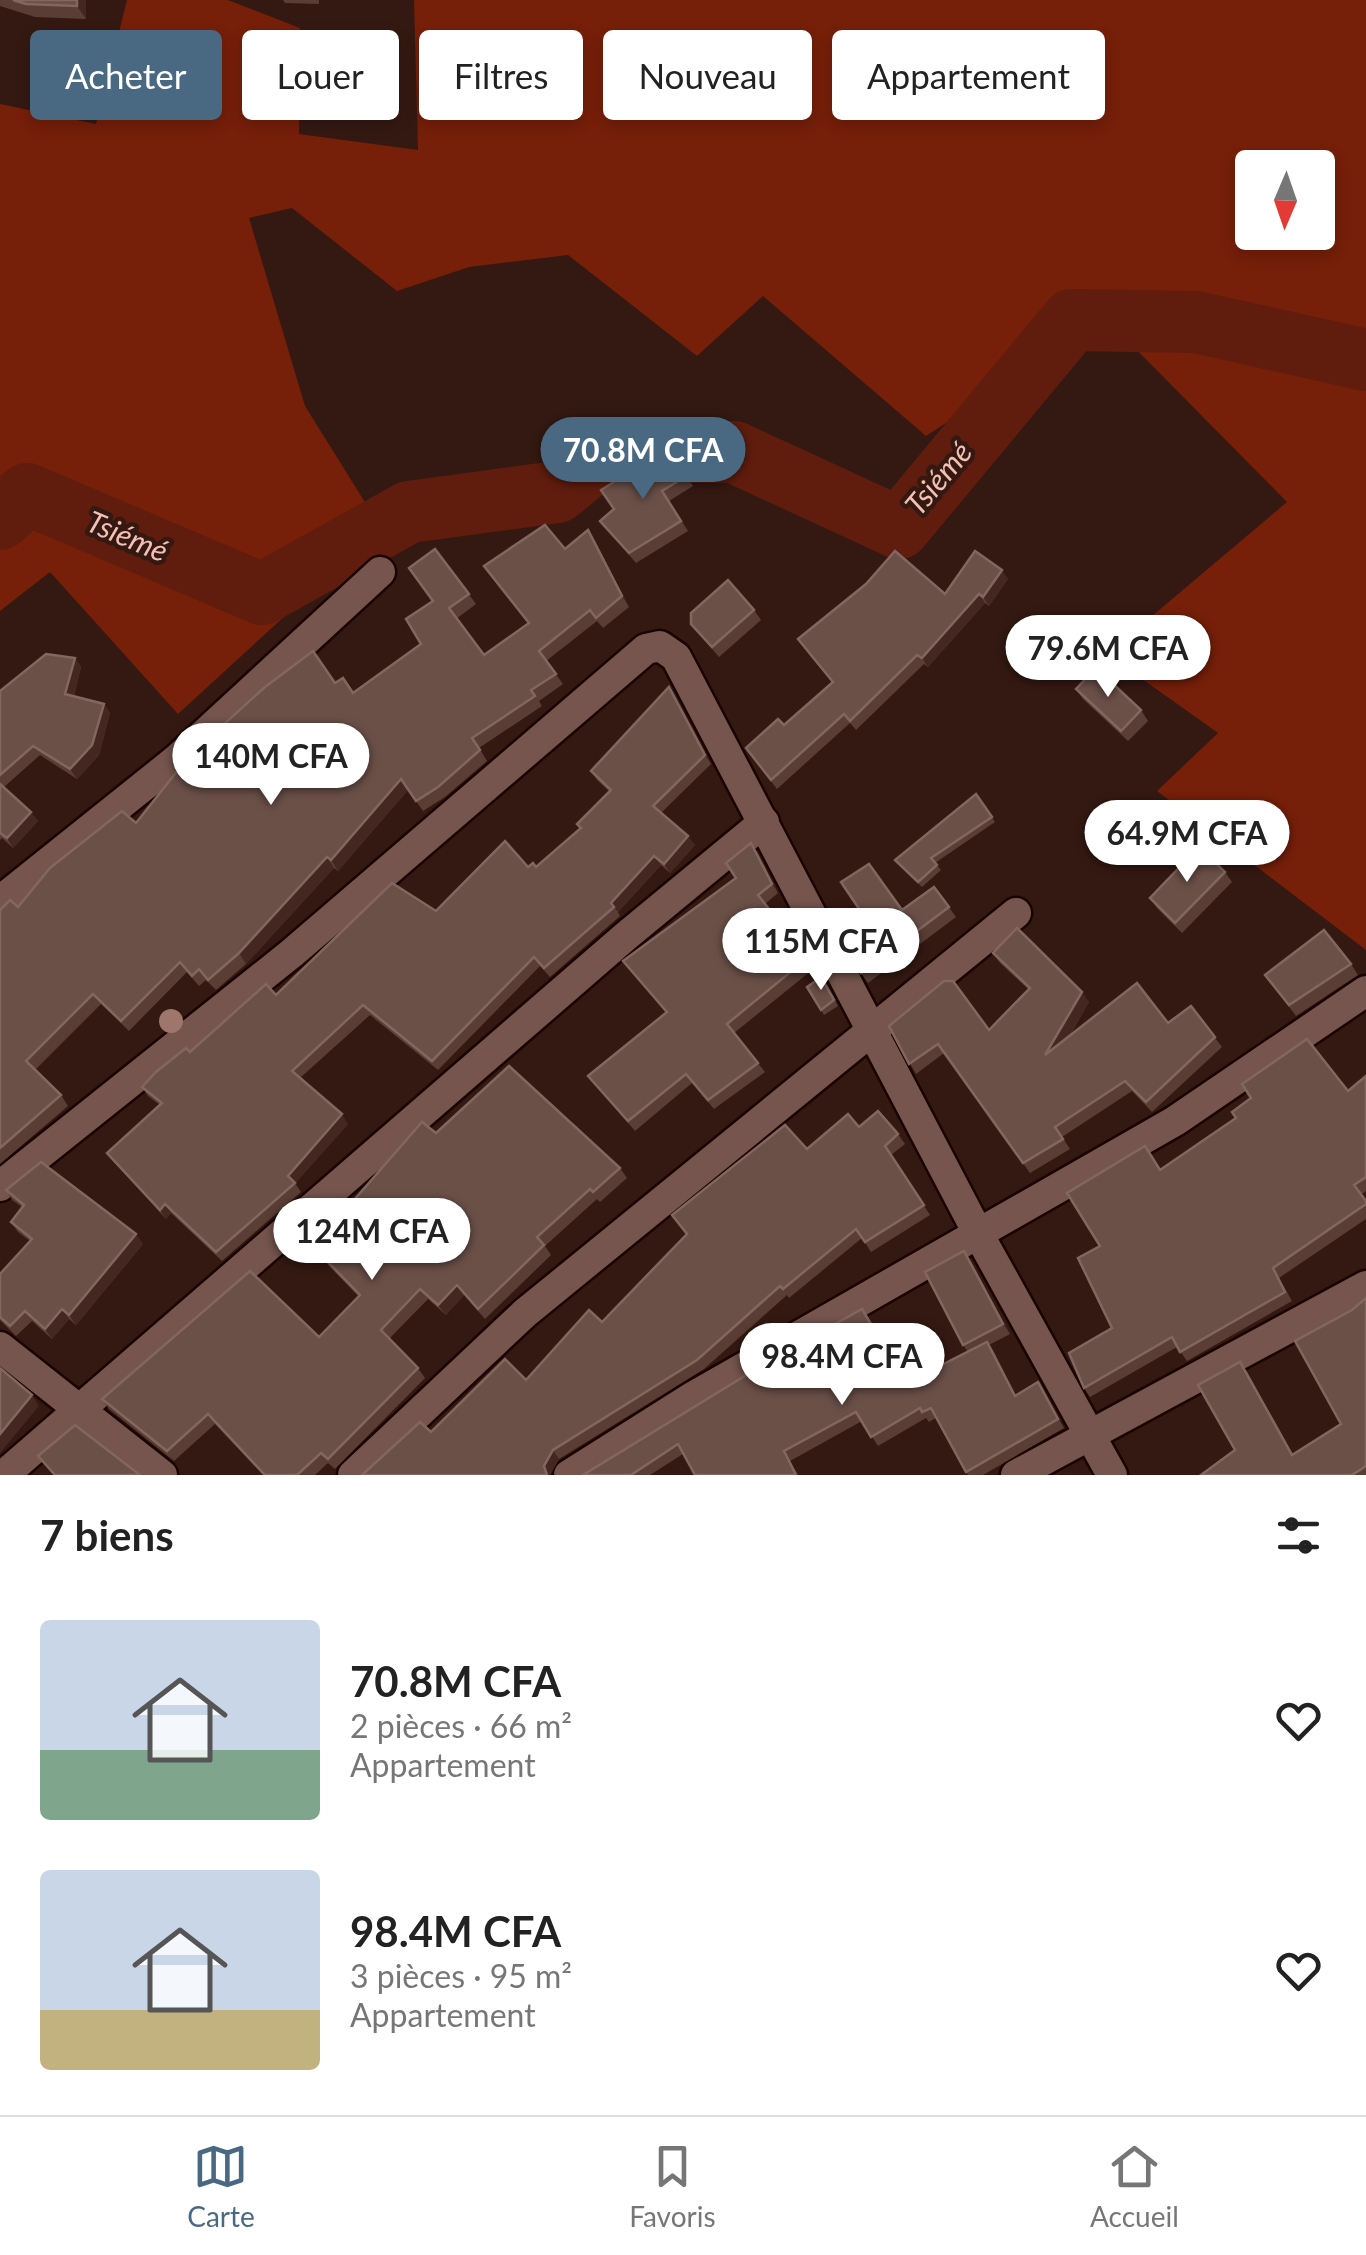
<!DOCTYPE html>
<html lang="fr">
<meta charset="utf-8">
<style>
:root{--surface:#fff;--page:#f2f2f2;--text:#222;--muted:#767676;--line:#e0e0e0;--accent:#496982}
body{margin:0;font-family:Lato,sans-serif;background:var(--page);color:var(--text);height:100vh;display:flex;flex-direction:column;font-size:38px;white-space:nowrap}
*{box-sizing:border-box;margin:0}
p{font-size:32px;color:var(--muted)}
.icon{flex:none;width:55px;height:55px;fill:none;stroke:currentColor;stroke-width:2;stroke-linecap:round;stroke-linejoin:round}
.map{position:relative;height:1475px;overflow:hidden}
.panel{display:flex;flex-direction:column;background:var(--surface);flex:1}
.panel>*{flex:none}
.hud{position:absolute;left:30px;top:30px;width:1308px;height:90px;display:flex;gap:20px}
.needle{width:65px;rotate:182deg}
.fabs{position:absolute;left:1235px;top:150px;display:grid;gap:20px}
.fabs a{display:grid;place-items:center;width:100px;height:100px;border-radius:10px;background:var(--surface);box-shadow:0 5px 15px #0003;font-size:50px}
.price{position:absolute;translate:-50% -85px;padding:0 22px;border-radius:35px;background:#fff;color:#222;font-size:32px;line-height:65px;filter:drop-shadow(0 2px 5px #0008)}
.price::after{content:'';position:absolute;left:50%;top:60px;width:30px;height:22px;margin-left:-15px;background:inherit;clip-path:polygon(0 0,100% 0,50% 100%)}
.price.on{background:var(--accent);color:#fff}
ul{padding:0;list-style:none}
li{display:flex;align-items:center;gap:30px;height:250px;padding:0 40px}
li span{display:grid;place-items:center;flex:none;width:280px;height:200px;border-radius:10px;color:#555}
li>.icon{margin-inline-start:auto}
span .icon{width:120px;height:120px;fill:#fffc;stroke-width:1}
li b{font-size:42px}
h2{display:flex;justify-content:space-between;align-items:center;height:120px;padding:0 40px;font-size:42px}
.chip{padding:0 35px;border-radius:10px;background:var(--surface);box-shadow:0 5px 15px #0003;font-size:35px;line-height:90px}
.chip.on{background:var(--accent);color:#fff}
.tabs{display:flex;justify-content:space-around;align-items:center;height:140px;border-top:2px solid var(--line);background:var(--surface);font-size:28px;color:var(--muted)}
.tabs a{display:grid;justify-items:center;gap:5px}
.tabs .on{color:var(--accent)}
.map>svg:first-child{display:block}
</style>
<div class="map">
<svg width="1366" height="1475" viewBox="0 0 1366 1475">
<rect width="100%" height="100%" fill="#341912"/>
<path fill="#761f09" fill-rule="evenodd" d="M127,0h101l72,28 -1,106 119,16 -4,-150h952v950l-209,-159 61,-58 -111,-79 180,-152 -181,-183 -180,117 -163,-140 -66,60 -129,-101 -99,12 -72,24 -105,-83 -43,10 56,188 76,122 -203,186 -128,-142 -50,39v-507l96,20zM1252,168h66v64h-66z"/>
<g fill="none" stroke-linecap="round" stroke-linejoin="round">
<path stroke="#601d0d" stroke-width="62" d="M0,519l27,-25 235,100 147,-82 148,-20 49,-40h128l165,76 173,-208 124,2 170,38"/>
<g stroke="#1a0401" stroke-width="35">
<g id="minor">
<path d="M0,901l176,-141 204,-188"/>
<path d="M0,1186l292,-233 354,-304 14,-3 16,11 304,580 132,238"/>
<path d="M0,1347l162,128"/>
<path d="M4,1475l622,-539 138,-114"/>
<path d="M353,1475l172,-162 491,-400"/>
<path d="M569,1475l125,-79 481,-275 191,-130"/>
<path d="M1016,1475l350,-189"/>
</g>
</g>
<use href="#minor" stroke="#75554d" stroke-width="30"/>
</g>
<circle fill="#9f766c" cx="171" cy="1021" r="12"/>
<g fill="#5a3e36">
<path d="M0,0h86v19l-51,-2 -35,-11z"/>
<path d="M283,0h36v4l-34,-1z"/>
<path d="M668,448l25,38 -24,15 19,30 -52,32 -36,-42 14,-12z"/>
<path d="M588,530l7,11 34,66 -26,21 -6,-7 -51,40 17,23 -24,17 3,5 -63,42 8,13 -42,36 -22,14 -15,-21 -70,81 -4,-3 -88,96 -30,26 -10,-10 -7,6 -12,-14 -58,59 -28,-27 -66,66 26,25 7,11 -68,58v-254l18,-3 317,-224 19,10 67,-49 11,-43 3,-52 41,55 -20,15 28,36 45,-32 -45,-57 81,-17z"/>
<path d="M1008,579l-19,27 -4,-3 -57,64 -4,-3 -68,66 -6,-7 -73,66 -31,-41 38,-23 49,-43 -35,-43 147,-45z"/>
<path d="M754,610l7,10 -42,37 -28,-33z"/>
<path d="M75,658l6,9 -7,29 30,8 6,9 -11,42 -22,24 -37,-24 -36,32 34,34 -25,27 -11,-10 -2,2v-149z"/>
<path d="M669,687l42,77 -50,49 34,32 -25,28 -9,-8 -43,47 2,4 -70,61 -10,-11 -102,104 -68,-55 -70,63 48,46 -53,59 6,9 -79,69 -51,-48 -5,6 -52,-57 -7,-9 53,-48 -12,-9 -6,-9 48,-35 86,-57 160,-84 92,-44h8l44,-38 -3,-5 32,-33 -12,-11 -6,-9z"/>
<path d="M1076,689l65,21 7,11 -20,20 -45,-42z"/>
<path d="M976,794l19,28 -60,41 6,7 -19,17 -27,-27z"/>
<path d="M757,852l21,41 -13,11 25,32 13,4 14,26 -83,67 31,39 -51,37 -22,-26 -57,48 -47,-55 78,-63 -43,-52 113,-83z"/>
<path d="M1225,872l7,10 -50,51 -25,-25 -7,-10z"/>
<path d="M934,887l22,30 -88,66 -7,-10 41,-63z"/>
<path d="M993,953l96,49 -20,35 99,-14 23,-17 31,41 -70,65 -20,-21 -70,46 8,12 -40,24 -86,-120 -28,21 -27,-48 100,4 39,-41 -28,-26z"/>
<path d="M1351,964l7,11 -62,41 -31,-41z"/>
<path d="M825,982l13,24 -14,9 -17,-28z"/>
<path d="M1366,1076v115l-5,4 5,6v18l-87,59 13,23 -105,60 -10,-14 -87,50 -6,-9 28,-60 -12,-82 60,-76 188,-79z"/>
<path d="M859,1127l39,7 7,10 -14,11 39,60 -59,37 -9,-14 -73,60 -2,-3 -83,74 -145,90 -9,16h-188l69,-43 95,-52 76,-58 205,-173z"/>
<path d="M436,1133l184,35 7,10 -27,24 -3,-3 -52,47 6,9 -66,64 -21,-24 -18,20 -18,-16 -39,40 29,29 7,10 -90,91 -7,-6 -13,12h-52l-48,-51 -41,37 -65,-52 -7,-10 217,-62 40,-40 -55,-57 -7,-10 37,-7z"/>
<path d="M6,1190l137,54 -67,81 -7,-6 -17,20 -20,-18 -16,15 -16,-16v-46l30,-33 -12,-9 -7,-10 11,-15 -10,-7z"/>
<path d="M971,1262l39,72 -21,11 27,51 22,-14 26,46 -81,47h-15l-32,-57 -7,4 -3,-4 -48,28 -16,-25 -72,40 8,14h-103l-12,-21 -33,21h-67l169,-96 116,-61 38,65 62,-31 -5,-7z"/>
<path d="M1366,1298v177h-165l34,-25 12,-78 46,82 48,-30 11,-114z"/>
</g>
<g fill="#442720">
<path d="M77,0h9v19l-9,-13z"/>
<path d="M588,530l7,11 34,66 -7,-11z"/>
<path d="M1002,570l6,9 -19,27 -6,-9z"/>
<path d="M979,594l6,9 -57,64 -6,-9z"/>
<path d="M75,658l6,9 -9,36 -7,-9z"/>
<path d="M669,687l6,9 36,68 -6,-9z"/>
<path d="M104,704l6,9 -11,42 -22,24 -7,-10z"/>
<path d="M401,779l7,11 -70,81 -7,-11z"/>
<path d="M31,812l7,9 -25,27 -6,-10z"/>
<path d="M688,836l7,9 -25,28 -6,-9z"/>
<path d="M751,843l6,9 21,41 -6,-9z"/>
<path d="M654,856l7,9 -43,47 -7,-9z"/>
<path d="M327,857l7,11 -88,96 -7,-11z"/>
<path d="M1082,992l7,10 -37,63 -7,-10z"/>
<path d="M342,1114l6,10 -54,61 -6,-9z"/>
<path d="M165,1204l6,9 -5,6 -6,-9z"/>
<path d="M136,1234l7,10 -67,81 -7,-10z"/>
<path d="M964,1251l7,11 39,72 -7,-10z"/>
<path d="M457,1285l7,10 -18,20 -8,-10z"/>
<path d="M62,1309l7,10 -17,20 -7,-10z"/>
<path d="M987,1342l7,9 27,55 -6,-10z"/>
<path d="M1240,1362l7,10 51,92 -6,-9z"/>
<path d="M32,1395l7,11 -39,47v-19z"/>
<path d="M553,1450l6,9 -9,16h-3l-3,-9z"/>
</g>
<g fill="#6b5048" stroke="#826760" stroke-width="2.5">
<path d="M13,0h64v6l-51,-2z"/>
<path d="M668,448l18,28 -24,15 19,30 -52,32 -29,-32 14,-12 -13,-19z"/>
<path d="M545,525l20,24 23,-19 34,66 -26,22 -6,-8 -51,41 17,23 -25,16 4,6 -63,42 8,12 -42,37 -22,14 -15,-22 -70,81 -4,-3 -88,96 -31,27 -9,-11 -7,7 -12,-14 -59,59 -28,-27 -67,67 35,34 -61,53v-238l10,-10 8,7 32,-39 72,-57 14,12 54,-68 75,-68 48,-36 22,32 8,-5 10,15 68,-49 -15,-25 27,-18 -24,-33 26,-19 34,45 -20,14 35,47 45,-32 -45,-57z"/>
<path d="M895,551l50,43 30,-43 27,19 -19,27 -4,-3 -57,64 -5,-3 -67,66 -6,-7 -73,66 -25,-32 32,-29 6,6 49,-43 -35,-43 68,-55z"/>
<path d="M728,580l26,30 -42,37 -21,-23v-11z"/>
<path d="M46,654l29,4 -10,36 39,10 -12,41 -22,24 -37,-23 -33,29v-84z"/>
<path d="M1096,668l45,42 -20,21 -45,-42z"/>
<path d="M669,687l36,68 -52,51 35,30 -24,28 -10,-8 -43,47 3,4 -70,61 -10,-11 -102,104 -69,-56 -71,66 50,43 -54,62 7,7 -79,69 -51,-48 -5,6 -53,-57 55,-50 -20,-16 14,-15 30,-24 4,4 76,-68 10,11 116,-112 44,28 69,-70 23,26 5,-4 3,4 45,-39 -4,-4 34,-34 -20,-19z"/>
<path d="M0,784l31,28 -24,26 -7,-5z"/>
<path d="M976,794l16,23 -61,41 6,7 -19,17 -23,-22z"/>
<path d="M751,843l21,41 -14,11 32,41 7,-5 13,25 -83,68 31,39 -50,37 -22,-26 -58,47 -40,-45 79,-64 -44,-51 113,-83 -10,-15z"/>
<path d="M1199,847l26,25 -50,51 -25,-25z"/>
<path d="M869,864l33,46 32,-23 15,20 -88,66 -12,-24 25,-18 -33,-49z"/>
<path d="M1017,928l65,64 -37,63 92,-72 31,40 23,-17 24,31 -69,65 -21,-21 -70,46 8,12 -40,24 -85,-119 -29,20 -20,-38 55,-45h9l36,49 41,-42 -37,-35z"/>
<path d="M1324,930l27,34 -62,41 -24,-30z"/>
<path d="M821,977l13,23 -13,10 -14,-23z"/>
<path d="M1307,1039l41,52 18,-15v101l-12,8 12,16v3l-93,64 12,24 -105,60 -8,-15 -88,51 -15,-35 43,-25 -34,-70 22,-12 -33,-53 78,-47 15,24 76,-52 -4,-6 19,-14 -9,-14z"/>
<path d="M509,1066l111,102 -27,24 -3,-3 -53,48 7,8 -66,64 -21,-24 -19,20 -18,-16 -39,41 37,38 -90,91 -7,-6 -24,22h-32l-57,-61 -41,37 -65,-52 148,-128 69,66 41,-42 -63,-65 23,-21 14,14 88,-101 14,11z"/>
<path d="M878,1111l20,23 -13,12 39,59 -59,37 -9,-13 -73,60 -3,-3 -83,74 -144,90 -9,16 3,9h-185l58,-53 11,10 74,-73 21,21 63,-70 13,12 85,-88 -15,-19 113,-90 22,24 41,-35 11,13z"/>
<path d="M41,1162l95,72 -67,81 -7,-6 -17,20 -20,-18 -15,15 -10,-9v-43l32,-35 -21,-17 13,-17 -18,-15z"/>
<path d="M964,1251l39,73 -40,21 -38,-73z"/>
<path d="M1366,1298v168l-14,9h-151l34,-25 -37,-65 42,-23 52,93 49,-31 -46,-83 57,-31z"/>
<path d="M862,1309l44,74 81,-41 28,54 23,-14 20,37 -92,53 -35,-64 -9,4 -2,-4 -49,29 -15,-25 -72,39 12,24h-101l-17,-31 -47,31h-48l165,-101 3,5 75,-40 -5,-7z"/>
<path d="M0,1368l32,27 -32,39z"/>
<path d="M75,1425l65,50h-85l-17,-19z"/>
</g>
<g text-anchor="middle" stroke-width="9" stroke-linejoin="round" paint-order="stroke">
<g font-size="30" font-style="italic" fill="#f4c0b3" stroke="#341912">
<text transform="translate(939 479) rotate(-50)" y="10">Tsiémé</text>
<text transform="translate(127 537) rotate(23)" y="10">Tsiémé</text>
</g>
</g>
</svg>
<div class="fabs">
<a><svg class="needle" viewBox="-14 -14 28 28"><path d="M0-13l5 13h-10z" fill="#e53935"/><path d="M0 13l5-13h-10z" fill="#767676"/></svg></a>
</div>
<b class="price on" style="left:643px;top:502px">70.8M CFA</b>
<b class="price" style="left:1108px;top:700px">79.6M CFA</b>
<b class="price" style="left:271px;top:808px">140M CFA</b>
<b class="price" style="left:1187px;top:885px">64.9M CFA</b>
<b class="price" style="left:821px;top:993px">115M CFA</b>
<b class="price" style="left:372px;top:1283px">124M CFA</b>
<b class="price" style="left:842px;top:1408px">98.4M CFA</b>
<div class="hud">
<a class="chip on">Acheter</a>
<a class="chip">Louer</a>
<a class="chip">Filtres</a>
<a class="chip">Nouveau</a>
<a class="chip">Appartement</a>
</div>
</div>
<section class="panel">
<h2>7 biens<svg class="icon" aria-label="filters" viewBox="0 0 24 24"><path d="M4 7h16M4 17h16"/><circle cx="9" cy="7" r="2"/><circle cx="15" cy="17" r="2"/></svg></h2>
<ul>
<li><span style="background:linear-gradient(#c9d6e8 65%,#7fa58c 0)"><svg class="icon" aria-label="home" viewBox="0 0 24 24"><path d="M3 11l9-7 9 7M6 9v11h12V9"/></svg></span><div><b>70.8M CFA</b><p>2 pièces · 66 m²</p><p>Appartement</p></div><svg class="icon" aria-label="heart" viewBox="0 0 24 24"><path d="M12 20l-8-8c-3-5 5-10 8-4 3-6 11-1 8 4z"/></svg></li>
<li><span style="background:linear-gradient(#c9d6e8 70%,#c2b280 0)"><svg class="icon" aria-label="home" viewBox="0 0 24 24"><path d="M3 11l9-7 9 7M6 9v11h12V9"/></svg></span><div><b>98.4M CFA</b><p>3 pièces · 95 m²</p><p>Appartement</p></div><svg class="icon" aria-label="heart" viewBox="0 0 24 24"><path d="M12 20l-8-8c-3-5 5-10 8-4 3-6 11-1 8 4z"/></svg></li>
</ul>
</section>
<nav class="tabs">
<a class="on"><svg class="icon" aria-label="map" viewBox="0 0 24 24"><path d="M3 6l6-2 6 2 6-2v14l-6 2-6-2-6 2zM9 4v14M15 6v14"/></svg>Carte</a>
<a><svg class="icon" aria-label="saved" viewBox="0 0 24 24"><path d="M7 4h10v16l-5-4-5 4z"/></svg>Favoris</a>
<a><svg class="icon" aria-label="home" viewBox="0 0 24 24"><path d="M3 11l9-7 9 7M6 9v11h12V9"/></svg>Accueil</a>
</nav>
